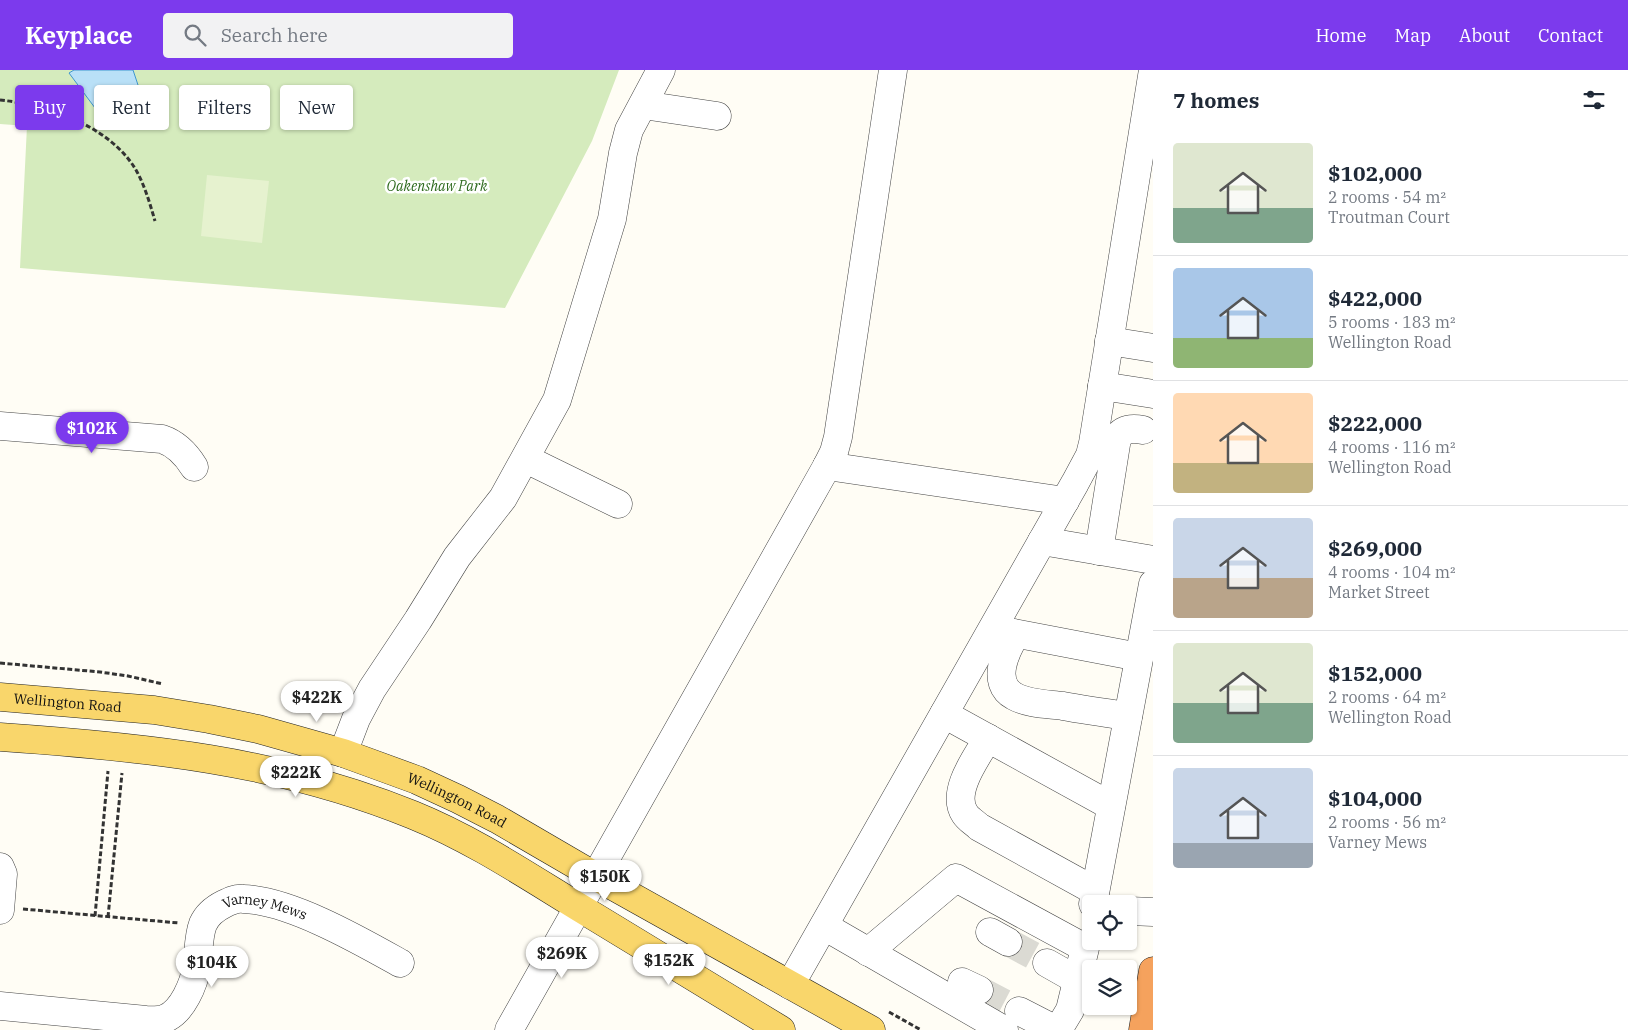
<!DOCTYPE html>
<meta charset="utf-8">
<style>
:root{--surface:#fff;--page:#f2f2f3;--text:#1f2937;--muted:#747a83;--line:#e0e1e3;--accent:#7c3aed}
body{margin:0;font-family:"IBM Plex Serif",serif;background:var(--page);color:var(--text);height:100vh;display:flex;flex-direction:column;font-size:19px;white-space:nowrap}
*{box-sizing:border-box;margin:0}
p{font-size:16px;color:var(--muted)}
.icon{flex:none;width:28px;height:28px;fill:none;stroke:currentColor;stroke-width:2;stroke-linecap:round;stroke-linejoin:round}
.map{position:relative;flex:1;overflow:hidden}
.drawer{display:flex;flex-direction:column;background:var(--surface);width:475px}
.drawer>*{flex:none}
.hud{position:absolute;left:15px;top:15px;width:475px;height:45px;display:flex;gap:10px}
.controls{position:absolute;left:1082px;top:825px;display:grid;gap:10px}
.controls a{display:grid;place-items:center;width:55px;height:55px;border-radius:5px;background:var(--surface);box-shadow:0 1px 4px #0004;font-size:25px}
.price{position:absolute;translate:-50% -42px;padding:0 11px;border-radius:18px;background:#fff;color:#222;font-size:16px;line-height:32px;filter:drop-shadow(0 1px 2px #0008)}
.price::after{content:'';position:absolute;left:50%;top:30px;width:15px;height:11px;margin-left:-8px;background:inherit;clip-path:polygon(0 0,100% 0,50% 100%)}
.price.active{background:var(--accent);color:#fff}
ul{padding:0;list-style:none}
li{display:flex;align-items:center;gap:15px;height:125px;padding:0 20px}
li+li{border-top:1px solid var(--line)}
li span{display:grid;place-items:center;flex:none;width:140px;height:100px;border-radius:5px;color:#555}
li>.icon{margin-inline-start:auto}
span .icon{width:60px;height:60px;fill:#fffc;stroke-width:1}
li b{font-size:21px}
h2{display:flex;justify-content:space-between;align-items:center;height:60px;padding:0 20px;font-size:21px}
.tag{padding:0 18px;border-radius:5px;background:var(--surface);box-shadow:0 1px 4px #0004;font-size:18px;line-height:45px}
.tag.active{background:var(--accent);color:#fff}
header{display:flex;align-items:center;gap:30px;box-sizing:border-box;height:70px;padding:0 25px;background:var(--accent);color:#fff}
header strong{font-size:24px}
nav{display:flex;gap:28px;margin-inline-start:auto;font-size:18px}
.search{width:350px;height:45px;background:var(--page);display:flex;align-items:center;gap:12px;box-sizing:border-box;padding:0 18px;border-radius:5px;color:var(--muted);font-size:19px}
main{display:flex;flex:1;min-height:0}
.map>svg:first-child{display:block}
</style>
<header>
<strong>Keyplace</strong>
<div class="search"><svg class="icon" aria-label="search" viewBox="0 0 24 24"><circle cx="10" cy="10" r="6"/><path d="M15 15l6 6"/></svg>Search here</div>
<nav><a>Home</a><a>Map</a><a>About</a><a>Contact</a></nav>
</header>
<main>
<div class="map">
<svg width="1153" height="960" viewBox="0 0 1153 960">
<rect width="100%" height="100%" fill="#fffdf5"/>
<path fill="#d5ebbd" d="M0,0h619l-27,71 -87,167 -485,-40 7,-142 -27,-2z"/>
<path fill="#e6f2cf" d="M207,105l62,6 -7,62 -61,-7z"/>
<path fill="#b9e0f7" stroke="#3f96cf" d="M74,0h59l6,18 -38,28 -32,-43z"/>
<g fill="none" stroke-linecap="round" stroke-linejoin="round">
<g stroke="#dbdad3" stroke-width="28" stroke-dasharray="28 14" stroke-linecap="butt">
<path d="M1008,872l39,21"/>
<path d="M979,920l40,21"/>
</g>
<g stroke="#444" stroke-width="29">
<g id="minor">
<path d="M643,35l74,11"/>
<path d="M1109,271l44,7"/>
<path d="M1102,316l51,8"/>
<path d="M0,356l162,13c15,5 24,15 32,28"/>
<path d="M526,389l92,45"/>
<path d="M827,396l238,35"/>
<path d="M1042,471l111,19"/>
<path d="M1099,481l18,-113c6,-10 16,-10 26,-8"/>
<path d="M998,560l141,27"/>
<path d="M1016,564c-10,16 -26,49 -2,62 14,8 33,8 49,10 21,4 43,7 65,10"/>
<path d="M944,644l167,92"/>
<path d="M988,668c-11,19 -38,54 -23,76 3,5 10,9 14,13l116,64"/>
<path d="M343,683l13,-34 16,-30 46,-69 39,-63 46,-59 54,-98 55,-181 11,-66 6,-23 32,-60"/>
<path d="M0,797l3,7 -3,36"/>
<path d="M1093,834l60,-320"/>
<path d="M1129,841l24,1"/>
<path d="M824,856l180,104"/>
<path d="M990,862l18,10"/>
<path d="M868,882l88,-74 129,70 -15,62 -12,20"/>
<path d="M1047,893l30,17"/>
<path d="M962,912l17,8"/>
<path d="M790,915l285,-502 15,-28 3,-12 60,-373"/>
<path id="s1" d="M0,936l146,14c6,0 12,1 18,-1 19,-7 30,-36 33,-53 2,-14 1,-29 6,-42 4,-9 13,-16 21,-20 6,-3 12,-6 19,-5 46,1 116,41 157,64"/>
<path d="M1019,941l37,19"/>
<path d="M509,960l318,-564 7,-14 4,-15 55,-367"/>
</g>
</g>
<g stroke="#222" stroke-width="29">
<g id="major">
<path id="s2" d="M0,627l154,13 55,9 49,10 85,24 74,27 41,19 39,20 98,57 276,154"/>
<path d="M0,667c144,10 278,23 413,78 59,24 110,58 164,91 68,42 136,83 204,124"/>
</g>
</g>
<g stroke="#222" stroke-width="29">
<path id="highway" d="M1143,960l10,-59"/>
</g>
<g stroke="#333" stroke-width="3" stroke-dasharray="5 2.5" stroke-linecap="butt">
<path d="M0,30c48,5 110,26 136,70 9,16 14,34 19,51"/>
<path d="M0,593l100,9 28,4 35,8"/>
<path d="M23,839l156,14"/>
<path d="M95,846l13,-145"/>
<path d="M108,847l14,-144"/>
<path d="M889,942l32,18"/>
</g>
<use href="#minor" stroke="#fff" stroke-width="28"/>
<use href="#major" stroke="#f9d66b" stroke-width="28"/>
<use href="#highway" stroke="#f5a25d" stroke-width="28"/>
</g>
<g text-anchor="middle" stroke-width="5" stroke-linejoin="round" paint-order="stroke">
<g font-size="14" font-style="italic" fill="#2f6b1f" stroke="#fff">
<text x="437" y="121">Oakenshaw Park</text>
</g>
<g font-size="14" fill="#111" stroke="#fff">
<text dy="5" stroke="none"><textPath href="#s2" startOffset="68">Wellington Road</textPath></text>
<text dy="5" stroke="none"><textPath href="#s2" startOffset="472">Wellington Road</textPath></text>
<text dy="5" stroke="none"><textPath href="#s1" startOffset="344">Varney Mews</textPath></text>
</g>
</g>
</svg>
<div class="controls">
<a><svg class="icon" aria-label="locate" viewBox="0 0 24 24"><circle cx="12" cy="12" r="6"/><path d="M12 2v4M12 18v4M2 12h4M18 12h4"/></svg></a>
<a><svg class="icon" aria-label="layers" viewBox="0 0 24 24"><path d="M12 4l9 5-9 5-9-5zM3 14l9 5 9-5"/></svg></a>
</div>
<b class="price active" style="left:92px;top:384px">$102K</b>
<b class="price" style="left:317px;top:653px">$422K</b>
<b class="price" style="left:296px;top:728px">$222K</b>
<b class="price" style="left:605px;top:832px">$150K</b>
<b class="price" style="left:562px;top:909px">$269K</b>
<b class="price" style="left:669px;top:916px">$152K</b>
<b class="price" style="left:212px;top:918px">$104K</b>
<div class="hud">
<a class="tag active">Buy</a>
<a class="tag">Rent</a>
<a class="tag">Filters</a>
<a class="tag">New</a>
</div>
</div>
<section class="drawer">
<h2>7 homes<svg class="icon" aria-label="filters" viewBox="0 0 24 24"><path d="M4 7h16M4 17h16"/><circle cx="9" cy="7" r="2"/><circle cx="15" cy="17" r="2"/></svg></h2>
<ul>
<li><span style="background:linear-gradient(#dfe7d0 65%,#7fa58c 0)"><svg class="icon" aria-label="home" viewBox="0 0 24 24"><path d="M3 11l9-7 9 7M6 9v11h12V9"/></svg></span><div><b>$102,000</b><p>2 rooms · 54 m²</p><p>Troutman Court</p></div></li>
<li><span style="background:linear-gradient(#a9c7e8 70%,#8fb573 0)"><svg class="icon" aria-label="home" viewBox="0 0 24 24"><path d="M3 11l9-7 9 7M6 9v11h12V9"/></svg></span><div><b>$422,000</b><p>5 rooms · 183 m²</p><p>Wellington Road</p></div></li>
<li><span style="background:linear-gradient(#ffd9b3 70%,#c2b280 0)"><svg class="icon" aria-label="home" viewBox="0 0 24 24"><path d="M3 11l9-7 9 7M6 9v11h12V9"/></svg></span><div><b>$222,000</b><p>4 rooms · 116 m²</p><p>Wellington Road</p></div></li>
<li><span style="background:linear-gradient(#c9d6e8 60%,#b9a48a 0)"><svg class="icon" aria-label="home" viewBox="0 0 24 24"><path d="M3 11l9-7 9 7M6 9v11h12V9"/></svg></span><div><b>$269,000</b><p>4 rooms · 104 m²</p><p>Market Street</p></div></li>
<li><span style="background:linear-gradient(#dfe7d0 60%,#7fa58c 0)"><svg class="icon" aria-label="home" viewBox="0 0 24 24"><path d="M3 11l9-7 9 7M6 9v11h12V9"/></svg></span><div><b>$152,000</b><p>2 rooms · 64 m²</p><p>Wellington Road</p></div></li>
<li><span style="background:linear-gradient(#c9d6e8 75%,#9aa5b1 0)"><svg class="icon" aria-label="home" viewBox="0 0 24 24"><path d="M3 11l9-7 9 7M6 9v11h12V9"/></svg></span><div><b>$104,000</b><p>2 rooms · 56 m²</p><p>Varney Mews</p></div></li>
</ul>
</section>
</main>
